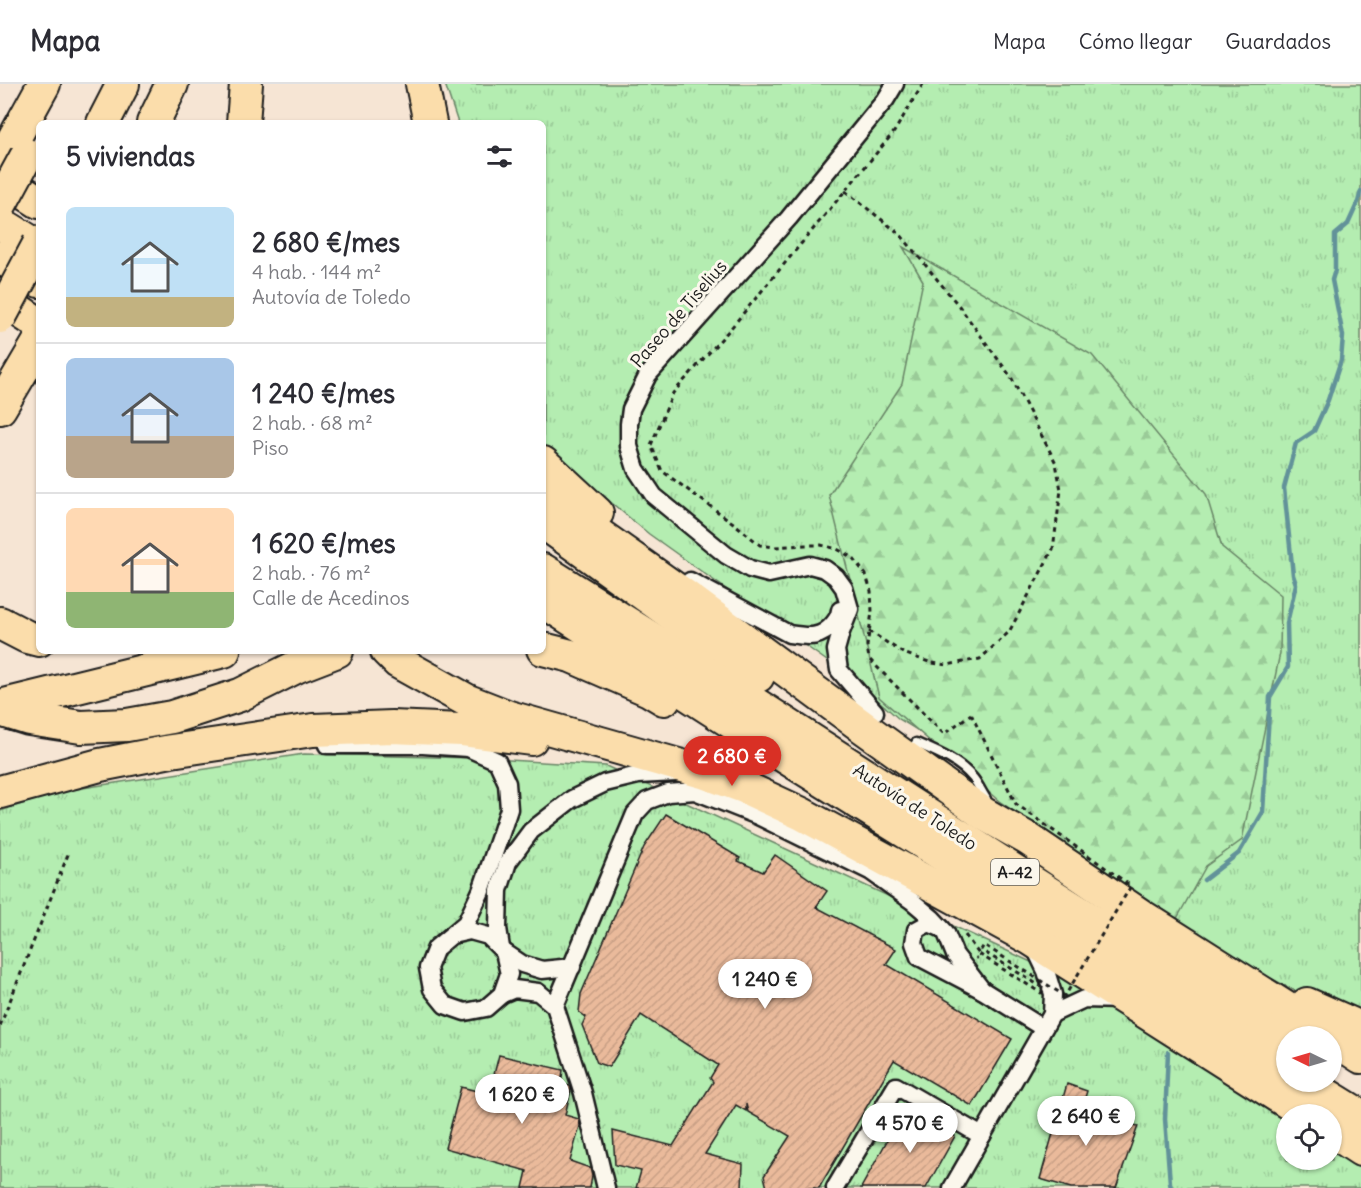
<!DOCTYPE html>
<html lang="es">
<meta charset="utf-8">
<style>
:root{--surface:#fff;--page:#f2f2f3;--text:#2b2b33;--muted:#7c7c81;--line:#e1e1e2;--accent:#d93025}
body{margin:0;font-family:Delius,sans-serif;background:var(--page);color:var(--text);height:100vh;display:flex;flex-direction:column;font-size:22px;white-space:nowrap}
*{box-sizing:border-box;margin:0}
p{font-size:20px;color:var(--muted)}
.icon{flex:none;width:33px;height:33px;fill:none;stroke:currentColor;stroke-width:2;stroke-linecap:round;stroke-linejoin:round}
.map{position:relative;flex:1;overflow:hidden}
.panel{position:absolute;left:36px;top:36px;width:510px;height:534px;display:flex;flex-direction:column;background:var(--surface);border-radius:9px;box-shadow:0 2px 4px #0004}
.panel>*{flex:none}
.needle{width:39px;rotate:275deg}
.buttons{position:absolute;left:1276px;top:942px;display:grid;gap:12px}
.buttons a{display:grid;place-items:center;width:66px;height:66px;border-radius:50%;background:var(--surface);box-shadow:0 2px 4px #0004;font-size:30px}
.price{position:absolute;translate:-50% -51px;padding:0 14px;border-radius:21px;background:#fff;color:#222;font-size:20px;line-height:39px;filter:drop-shadow(0 2px 3px #0008)}
.price::after{content:'';position:absolute;left:50%;top:36px;width:18px;height:14px;margin-left:-9px;background:inherit;clip-path:polygon(0 0,100% 0,50% 100%)}
.price.selected{background:var(--accent);color:#fff}
ul{padding:0;list-style:none}
li{display:flex;align-items:center;gap:18px;height:150px;padding:0 30px}
li+li{border-top:2px solid var(--line)}
li span{display:grid;place-items:center;flex:none;width:168px;height:120px;border-radius:9px;color:#555}
li>.icon{margin-inline-start:auto}
span .icon{width:72px;height:72px;fill:#fffc;stroke-width:1}
li b{font-size:26px}
h2{display:flex;justify-content:space-between;align-items:center;height:72px;padding:0 30px;font-size:26px}
header{display:flex;align-items:center;gap:36px;box-sizing:border-box;height:84px;padding:0 30px;background:var(--surface);border-bottom:2px solid var(--line)}
header strong{font-size:28px}
nav{display:flex;gap:33px;margin-inline-start:auto;font-size:21px}
.map>svg:first-child{display:block}
</style>
<header>
<strong>Mapa</strong>
<nav><a>Mapa</a><a>Cómo llegar</a><a>Guardados</a></nav>
</header>
<div class="map">
<svg width="1361" height="1104" viewBox="0 0 1361 1104">
<defs>
<pattern id="grass-tufts" width="24" height="20" patternUnits="userSpaceOnUse" patternTransform="scale(1.5)"><rect width="24" height="20" fill="#b4edb1"/><path d="M3 7l-1-3M5 7V3M7 7l1-3M15 17l-1-3M17 17v-4M19 17l1-3" fill="none" stroke="#9acb98"/></pattern>
<pattern id="forest-firs" width="22" height="20" patternUnits="userSpaceOnUse" patternTransform="scale(1.5)"><rect width="22" height="20" fill="#b4edb1"/><path d="M5 1l3.5 6h-7zM16 11l3.5 6h-7z" fill="#9acb98"/></pattern>
<pattern id="building-hatch" width="6" height="6" patternUnits="userSpaceOnUse" patternTransform="scale(1.5)"><rect width="6" height="6" fill="#eaba9b"/><path d="M-1 1l2-2M0 6l6-6M5 7l2-2" fill="none" stroke="#c89f85"/></pattern>
</defs>
<rect width="100%" height="100%" fill="#f6e5d4"/>
<filter id="ink" filterUnits="userSpaceOnUse"><feTurbulence type="fractalNoise" baseFrequency=".0167" numOctaves="2"/><feDisplacementMap in="SourceGraphic" scale="12" xChannelSelector="R" yChannelSelector="G"/><feConvolveMatrix kernelMatrix="1 2 1 2 8 2 1 2 1" color-interpolation-filters="sRGB"/></filter>
<g filter="url(#ink)">
<g fill="url(#grass-tufts)" stroke="#688466" stroke-width="1.5">
<path d="M445,0h916v935l-60,-25 -120,-63 -176,-124 -36,-45 -70,-43 -37,-33 -213,-152 -106,-88v-323h-85z"/>
<path d="M304,670l173,4 129,8 488,225 193,126v43h45v-13l29,19v22h-1361v-377l63,-20z"/>
</g>
<path fill="url(#forest-firs)" stroke="#688466" stroke-width="1.5" d="M903,163l189,108 114,139 16,53 59,48 -1,58 -38,187 -36,26 -31,56 -176,-121 -120,-104 -50,-202 73,-111 21,-103z"/>
<g fill="none" stroke-linecap="round" stroke-linejoin="round">
<g stroke="#629299" stroke-width="4.5">
<path d="M1204,796l35,-27 24,-41 7,-115 18,-30 -1,-44 9,-39 -3,-9 -9,-87 12,-45 18,-12 14,-31 13,-40 2,-24 -11,-56 3,-10v-35l13,-11 10,-22 3,-11"/>
<path d="M1168,968l-3,67 5,64 1,5"/>
</g>
</g>
<g fill="url(#building-hatch)" stroke="#1c1c1c" stroke-width="1.5">
<path d="M666,730l74,44 -2,3 25,11 12,-17 52,36 -11,16 80,42 -10,15 126,75 -40,67 -78,-46 -75,128h-52l-3,-12 26,-40 -42,-24 -2,-8v7l-10,-6 -31,49 38,10 -1,24h-106l5,-17 -26,-6 -2,-34 60,15 40,-64 -3,-4 8,-13 -77,-50 -32,52 -12,-4 -15,-38 4,-8 -7,-5 2,-18 63,-147z"/>
<path d="M499,971l64,15 -2,14 9,2 1,3 -6,26 14,4 1,7 -10,35 20,7 2,8 -2,12h-67l4,-17 -82,-23 16,-61 28,7z"/>
<path d="M1067,1000l20,7 -6,20 57,15 -22,62h-45l-31,-9z"/>
<path d="M905,1024l50,28 -29,52h-65z"/>
</g>
<g fill="none" stroke-linecap="round" stroke-linejoin="round">
<g stroke="#1c1c1c" stroke-width="13">
<path id="service" d="M916,659c21,9 42,17 57,35 5,6 9,15 13,21"/>
</g>
<g stroke="#1c1c1c" stroke-width="21">
<g id="minor">
<path d="M690,497l99,53c20,3 32,5 45,-11 4,-5 5,-7 6,-13"/>
<path d="M875,628l-36,-42 -3,-20 5,-18 9,-23 -6,-21 -8,-11 -11,-8 -15,-4 -41,9 -19,-5 -24,-14 -72,-59 -18,-27 -7,-23v-22l2,-15 17,-34 141,-157 97,-119 9,-15"/>
<path d="M327,661h96l45,3 29,13 10,22 2,26 -10,30 -18,52 -15,32 -30,25 -8,20 4,21 13,16 20,7 21,-4 16,-14 7,-20 -5,-22 -16,-16 -18,-5 -18,4"/>
<path d="M941,844l-12,-5 -13,7 -2,13 5,14 63,33 61,38"/>
<path d="M501,864l-3,-20 1,-38 9,-28 23,-31 41,-32 33,-16 33,-8 38,-2"/>
<path d="M504,868l18,12 20,6 30,-3"/>
<path d="M502,910l12,-5 24,3 17,14 28,87 23,95"/>
<path d="M555,922l80,-192 12,-13 21,-8 27,-2 63,25 112,55 42,30 20,17 14,15 9,22 27,35"/>
<path d="M1052,930l32,-15 36,1"/>
<path d="M835,1104l61,-102 86,50"/>
<path d="M952,1104l100,-174 1,-20 -7,-23 -12,-25"/>
</g>
</g>
<g stroke="#1c1c1c" stroke-width="36">
<g id="motorway">
<path d="M422,0l8,39"/>
<path d="M103,39l20,-39"/>
<path d="M153,39l19,-39"/>
<path d="M243,39l3,-39"/>
<path d="M0,80l44,-80"/>
<path d="M0,93l39,25"/>
<path d="M0,139l39,24"/>
<path d="M0,173l39,24"/>
<path d="M0,214l39,26"/>
<path d="M0,324l39,-66"/>
<path d="M543,379l54,50"/>
<path d="M543,411l141,100 179,132 121,87 44,25 115,78 187,119"/>
<path d="M543,438l215,154"/>
<path d="M543,486l203,128 284,183 257,163"/>
<path d="M543,517l244,157 500,312"/>
<path d="M0,539l27,14 12,3"/>
<path d="M543,565l28,7 78,34 15,9"/>
<path d="M387,567l11,11 70,39 41,16 194,55 41,15 58,27 229,125 275,175"/>
<path d="M0,622l224,-55"/>
<path d="M0,626l29,9 52,8 46,-2 45,-8 68,-22 58,-29 39,-15"/>
<path d="M0,708l100,-27 71,-14 142,-21 79,-3 69,3 70,9"/>
<path d="M1307,920l54,24"/>
<path d="M1332,954l29,19"/>
<path d="M1306,998l55,34"/>
<path d="M1332,1047l29,19"/>
</g>
</g>
<g stroke="#1c1c1c" stroke-width="3" stroke-dasharray="4.5 4.5" stroke-linecap="butt">
<path d="M923,0l-29,48 -163,196 -58,65 -22,52 11,26 74,54 24,20 14,2 31,-2h16l16,4 16,9 13,17 5,16 1,21 -5,34 2,13 75,75 27,-20"/>
<path d="M845,107l55,43 59,72 52,71 45,86 5,27 -8,59 -44,83 -29,27 -33,6 -15,-2 -29,-10 -34,-22"/>
<path d="M965,851l14,19 -3,5"/>
<path d="M0,942l69,-174"/>
</g>
<use href="#service" stroke="#fbf7ec" stroke-width="8"/>
<use href="#minor" stroke="#fbf7ec" stroke-width="16"/>
<use href="#motorway" stroke="#fbddab" stroke-width="32"/>
<g stroke="#1c1c1c" stroke-width="36" stroke-linecap="butt">
<g id="motorway-bridge">
<path d="M0,121l27,-50"/>
<path d="M0,233l39,-73"/>
</g>
</g>
<path stroke="#1c1c1c" stroke-width="3" stroke-dasharray="4.5 4.5" stroke-linecap="butt" d="M971,630l45,90 115,82 -66,110 -81,-51 -3,5 64,39 -4,4 -62,-39"/>
<use href="#motorway-bridge" stroke="#fbddab" stroke-width="32"/>
</g>
</g>
<g text-anchor="middle" stroke-width="6" stroke-linejoin="round" paint-order="stroke">
<rect fill="#fbf7ec" stroke="#5f5e5a" stroke-width="1.5" x="991" y="775" width="48" height="26" rx="4.5"/>
<g font-size="16" font-weight="bold" fill="#1c1c1c">
<text x="1015" y="794">A-42</text>
</g>
<g font-size="18" fill="#1c1c1c" stroke="#fbf7ec">
<text transform="translate(679 230) rotate(-49)" y="6">Paseo de Tiselius</text>
<text transform="translate(915 723) rotate(33)" y="6">Autovía de Toledo</text>
</g>
</g>
</svg>
<div class="buttons">
<a><svg class="needle" viewBox="-14 -14 28 28"><path d="M0-13l5 13h-10z" fill="#e53935"/><path d="M0 13l5-13h-10z" fill="#7c7c81"/></svg></a>
<a><svg class="icon" aria-label="locate" viewBox="0 0 24 24"><circle cx="12" cy="12" r="6"/><path d="M12 2v4M12 18v4M2 12h4M18 12h4"/></svg></a>
</div>
<b class="price selected" style="left:732px;top:703px">2 680 €</b>
<b class="price" style="left:765px;top:926px">1 240 €</b>
<b class="price" style="left:522px;top:1041px">1 620 €</b>
<b class="price" style="left:1086px;top:1063px">2 640 €</b>
<b class="price" style="left:910px;top:1070px">4 570 €</b>
<section class="panel">
<h2>5 viviendas<svg class="icon" aria-label="filters" viewBox="0 0 24 24"><path d="M4 7h16M4 17h16"/><circle cx="9" cy="7" r="2"/><circle cx="15" cy="17" r="2"/></svg></h2>
<ul>
<li><span style="background:linear-gradient(#bfe0f5 75%,#c2b280 0)"><svg class="icon" aria-label="home" viewBox="0 0 24 24"><path d="M3 11l9-7 9 7M6 9v11h12V9"/></svg></span><div><b>2 680 €/mes</b><p>4 hab. · 144 m²</p><p>Autovía de Toledo</p></div></li>
<li><span style="background:linear-gradient(#a9c7e8 65%,#b9a48a 0)"><svg class="icon" aria-label="home" viewBox="0 0 24 24"><path d="M3 11l9-7 9 7M6 9v11h12V9"/></svg></span><div><b>1 240 €/mes</b><p>2 hab. · 68 m²</p><p>Piso</p></div></li>
<li><span style="background:linear-gradient(#ffd9b3 70%,#8fb573 0)"><svg class="icon" aria-label="home" viewBox="0 0 24 24"><path d="M3 11l9-7 9 7M6 9v11h12V9"/></svg></span><div><b>1 620 €/mes</b><p>2 hab. · 76 m²</p><p>Calle de Acedinos</p></div></li>
</ul>
</section>
</div>
